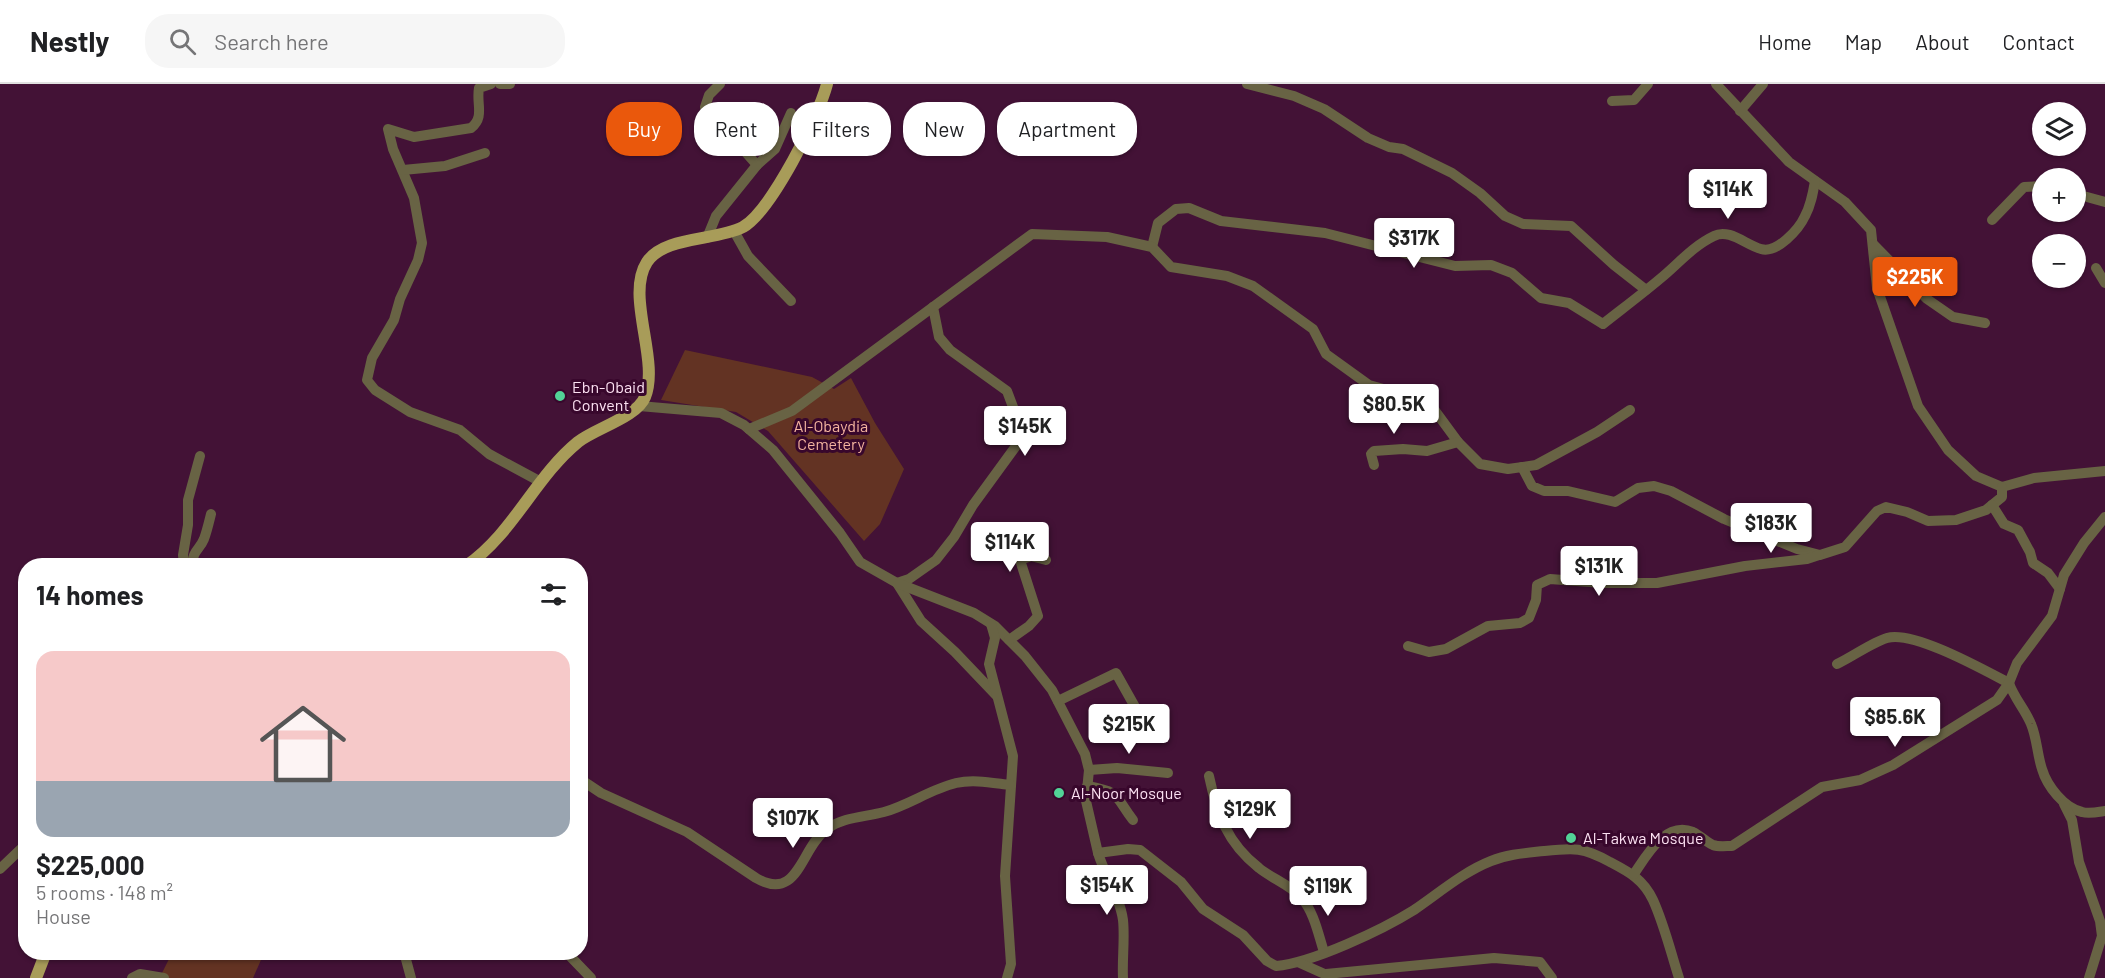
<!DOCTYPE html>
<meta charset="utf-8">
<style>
:root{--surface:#fff;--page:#f6f6f6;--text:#202124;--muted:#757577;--line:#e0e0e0;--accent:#ea580c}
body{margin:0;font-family:Barlow,sans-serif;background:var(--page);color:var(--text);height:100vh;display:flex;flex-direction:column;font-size:22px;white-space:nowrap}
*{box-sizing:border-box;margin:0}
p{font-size:20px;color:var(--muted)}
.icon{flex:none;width:33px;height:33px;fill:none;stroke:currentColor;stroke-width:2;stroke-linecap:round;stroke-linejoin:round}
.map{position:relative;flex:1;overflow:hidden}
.details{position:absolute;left:18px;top:474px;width:570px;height:402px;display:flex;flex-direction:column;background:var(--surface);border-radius:24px;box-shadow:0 2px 4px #0004}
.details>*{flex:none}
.hud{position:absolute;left:606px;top:18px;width:570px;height:54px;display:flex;gap:12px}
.tools{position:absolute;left:2032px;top:18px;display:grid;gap:12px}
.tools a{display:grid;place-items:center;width:54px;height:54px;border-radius:50%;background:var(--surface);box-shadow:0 2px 4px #0004;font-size:30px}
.price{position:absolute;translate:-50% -51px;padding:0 14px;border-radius:6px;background:#fff;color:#222;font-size:20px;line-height:39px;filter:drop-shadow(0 2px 3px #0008)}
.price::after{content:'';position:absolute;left:50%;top:36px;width:18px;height:14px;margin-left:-9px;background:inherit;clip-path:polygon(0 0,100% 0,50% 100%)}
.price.on{background:var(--accent);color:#fff}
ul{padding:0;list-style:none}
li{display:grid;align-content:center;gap:12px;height:318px;padding:0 18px}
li+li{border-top:2px solid var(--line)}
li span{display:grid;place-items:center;height:186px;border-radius:18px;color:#555}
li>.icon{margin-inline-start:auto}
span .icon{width:108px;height:108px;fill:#fffc;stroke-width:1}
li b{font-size:26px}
h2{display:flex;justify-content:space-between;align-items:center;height:72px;padding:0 18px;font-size:26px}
.tag{padding:0 21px;border-radius:24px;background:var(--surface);box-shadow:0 2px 4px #0004;font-size:21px;line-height:54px}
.tag.on{background:var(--accent);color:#fff}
header{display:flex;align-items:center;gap:36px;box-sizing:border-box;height:84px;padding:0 30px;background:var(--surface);border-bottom:2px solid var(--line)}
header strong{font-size:28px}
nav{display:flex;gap:33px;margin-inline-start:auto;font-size:21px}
.search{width:420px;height:54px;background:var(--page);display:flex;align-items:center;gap:15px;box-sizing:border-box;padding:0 21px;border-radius:24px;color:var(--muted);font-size:22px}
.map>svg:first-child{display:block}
</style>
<header>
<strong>Nestly</strong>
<div class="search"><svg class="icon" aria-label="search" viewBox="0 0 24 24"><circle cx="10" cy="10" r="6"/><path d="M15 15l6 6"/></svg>Search here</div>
<nav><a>Home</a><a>Map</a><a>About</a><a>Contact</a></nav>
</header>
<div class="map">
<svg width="2105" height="894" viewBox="0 0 2105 894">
<rect width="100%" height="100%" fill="#431236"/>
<g fill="#633323">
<path d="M685,266l127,27 22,12 17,-11 24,45 29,46 -24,55 -16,17 -96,-110 -32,-19 -75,-12z"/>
<path d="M172,869h92l-11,25h-90l-3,-1z"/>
</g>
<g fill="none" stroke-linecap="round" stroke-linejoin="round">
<g stroke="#686344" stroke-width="10">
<path d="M491,0l-12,4c-3,16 6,29 -8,40l-57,9 -26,-8 5,20 21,49 8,45 -4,17 -18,39 -6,21 -22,38 -5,22 8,10 35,22 50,18 29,24 52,28"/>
<path d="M500,0h10"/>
<path d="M720,0l-11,11 -4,12 52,58 18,-16 16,-36"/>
<path d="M1247,0l47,12 30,13 44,29 21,9 14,2 49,24 28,20 25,23 18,8 48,2 43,39 32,25"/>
<path d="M1716,0l73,78 56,40 26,28 6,58 41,118 30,44 28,26 26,11 32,-9 71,-7"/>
<path d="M1612,17l22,-1 14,-16"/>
<path d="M1740,27l23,-27"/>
<path d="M403,86l42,-4 40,-13"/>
<path d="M2076,110l29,8"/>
<path d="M1992,136l32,-33 19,-1"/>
<path d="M734,147l14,25 43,45"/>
<path d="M707,154l9,-22 41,-51"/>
<path d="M1873,160l54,55 26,18 32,6"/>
<path d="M1152,163l6,-24 18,-14 13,-1 32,13 104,12 130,33 36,-1 21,8 29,25 28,5 34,21c19,-15 39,-30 58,-46 17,-14 32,-32 53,-42 15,-8 32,9 47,13 16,5 38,-20 44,-33 6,-11 8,-23 10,-35"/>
<path d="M2096,184l9,15"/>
<path d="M933,223l6,30 11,13 57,41 12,32 -3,23 -43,59 -19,32 -18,23 -27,19 -12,4 24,38 34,31 41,43"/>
<path d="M639,322l82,7 23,12 29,25 67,83 20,29 37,21 77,30 21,13 30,30 27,34 33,64 4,16 -3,31 12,52 30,-4 12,1 41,32 22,27 40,26 24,26 9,5c36,-3 106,-36 138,-56 25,-17 49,-38 77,-49 17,-7 35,-8 53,-10 30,-3 39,-4 66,11 19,10 33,17 43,38 11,24 18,53 26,78"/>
<path d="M749,345l43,-18 240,-177 75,3 45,10 19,20 56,9 26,10 60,43 13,25 43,31 40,11 24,12 25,34 22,22 28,5 28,-4 61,-33 33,-22"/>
<path d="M1374,381l-3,-11 3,-3 29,-2 24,2 31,-9"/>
<path d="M1522,383l10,19 12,5h24l47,11 23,-14 16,-2 17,5 53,28 73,30 23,6 25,-8 32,-36 9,-4 21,5 21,9 28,-1 30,-10 16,-13v-10"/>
<path d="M1992,421l12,19 14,6 12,22 3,11 15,10 12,16"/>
<path d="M184,482l-1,-11 5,-30v-25l12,-44"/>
<path d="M192,482c1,-17 7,-15 12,-27 3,-8 5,-17 7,-25"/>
<path d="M991,540l4,14 -6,26 24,92 -8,120 6,88 -4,14"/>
<path d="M1009,556l20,-14 9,-10 -18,-56 11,-4 15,4"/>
<path d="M1408,562l21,6 17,-3 42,-23 32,-3 9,-5 7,-18 1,-15 13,-6 53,4h54l88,-17 62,-7 12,-4"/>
<path d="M1837,580c15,-7 34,-21 50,-26 26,-8 97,32 122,45 5,15 16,26 22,41 6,14 6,30 11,45 5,17 22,39 40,43 7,2 16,0 23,-1"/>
<path d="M1058,617l58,-28 23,41"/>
<path d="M1089,686l28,-2 51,5"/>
<path d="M1209,692c8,38 18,67 50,92 12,10 31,17 42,29 13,15 17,36 23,55"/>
<path d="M580,695l21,14 86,39 69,46c43,25 44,-30 71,-49 16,-12 38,-12 57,-17 25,-7 47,-23 72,-29 18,-4 37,0 55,2"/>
<path d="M1087,702c34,6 27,9 46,34"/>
<path d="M2064,720l8,16 7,42 21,59 2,15 -13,42"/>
<path d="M1098,769c7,23 22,44 25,67 2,19 -1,39 0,58"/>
<path d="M0,785l26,-25"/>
<path d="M1634,790c13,-19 31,-53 59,-42 7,3 13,10 20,13 5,2 13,1 19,1l90,-59 38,-7 33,-15 104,-65 12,-17 8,-20 35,-47 12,-41 20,-32 21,-26"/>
<path d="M404,868l7,26"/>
<path d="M566,868l25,26"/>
<path d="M1300,879l29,13"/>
<path d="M1326,890l168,-16 46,4 12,16"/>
<path d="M132,894l8,-4 24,4"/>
</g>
<g stroke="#a89c59" stroke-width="12">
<path d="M466,482c47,-32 69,-89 112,-124 18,-14 59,-25 67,-45 15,-37 -20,-101 2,-135 17,-26 69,-21 96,-35 28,-16 76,-111 84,-143"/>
<path d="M36,894l10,-26"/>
</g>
</g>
<g fill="#52d397" stroke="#38072c" stroke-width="2">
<circle cx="560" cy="312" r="6"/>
<circle cx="1059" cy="709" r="6"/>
<circle cx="1571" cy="754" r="6"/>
</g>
<g text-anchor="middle" stroke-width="6" stroke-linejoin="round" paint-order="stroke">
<g font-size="16" fill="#fce1f2" stroke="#38072c" text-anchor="start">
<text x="572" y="309">Ebn-Obaid<tspan x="572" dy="18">Convent</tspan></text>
<text x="1071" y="715">Al-Noor Mosque</text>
<text x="1583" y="760">Al-Takwa Mosque</text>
</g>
<g font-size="16" fill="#f4b49f" stroke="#38072c">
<text x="831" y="348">Al-Obaydia<tspan x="831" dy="18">Cemetery</tspan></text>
</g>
</g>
</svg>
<div class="tools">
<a><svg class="icon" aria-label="layers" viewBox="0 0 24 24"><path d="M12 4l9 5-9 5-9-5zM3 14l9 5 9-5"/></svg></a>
<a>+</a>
<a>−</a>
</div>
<b class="price" style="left:1728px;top:136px">$114K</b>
<b class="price" style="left:1414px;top:185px">$317K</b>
<b class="price on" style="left:1915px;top:224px">$225K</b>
<b class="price" style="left:1394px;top:351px">$80.5K</b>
<b class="price" style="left:1025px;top:373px">$145K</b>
<b class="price" style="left:1771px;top:470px">$183K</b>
<b class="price" style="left:1010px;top:489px">$114K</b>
<b class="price" style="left:1599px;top:513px">$131K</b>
<b class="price" style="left:1895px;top:664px">$85.6K</b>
<b class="price" style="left:1129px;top:671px">$215K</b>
<b class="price" style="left:1250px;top:756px">$129K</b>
<b class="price" style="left:793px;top:765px">$107K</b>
<b class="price" style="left:1107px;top:832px">$154K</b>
<b class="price" style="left:1328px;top:833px">$119K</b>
<div class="hud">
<a class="tag on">Buy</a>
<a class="tag">Rent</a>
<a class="tag">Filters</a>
<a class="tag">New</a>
<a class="tag">Apartment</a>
</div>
<section class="details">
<h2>14 homes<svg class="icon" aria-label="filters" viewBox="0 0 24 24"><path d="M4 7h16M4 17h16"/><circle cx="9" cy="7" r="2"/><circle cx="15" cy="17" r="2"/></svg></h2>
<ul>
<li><span style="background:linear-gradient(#f6c9c9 70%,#9aa5b1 0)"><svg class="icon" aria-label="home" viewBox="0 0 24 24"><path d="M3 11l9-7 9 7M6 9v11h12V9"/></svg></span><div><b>$225,000</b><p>5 rooms · 148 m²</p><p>House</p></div></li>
</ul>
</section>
</div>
